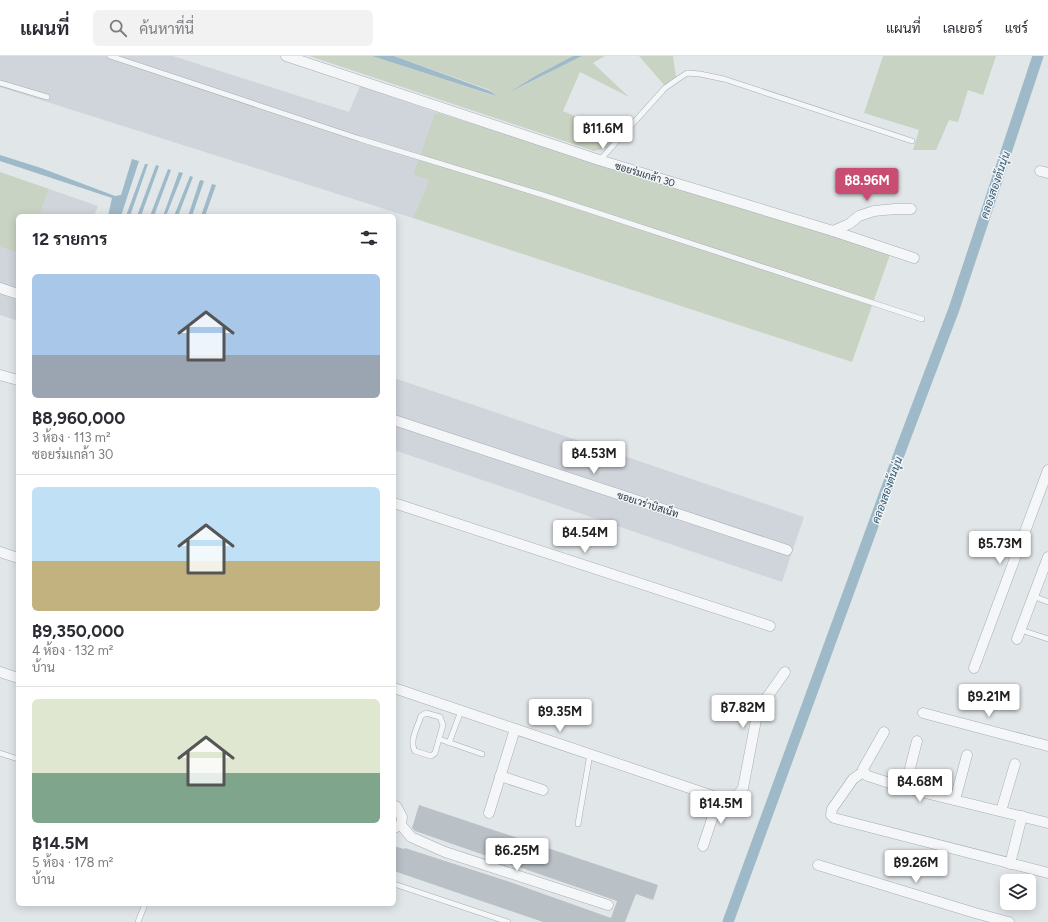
<!DOCTYPE html>
<html lang="th">
<meta charset="utf-8">
<style>
:root{--surface:#fff;--page:#f2f2f3;--text:#2b2b33;--muted:#7c7c81;--line:#e1e1e2;--accent:#c94c72}
body{margin:0;font-family:Figtree,Sarabun,sans-serif;background:var(--page);color:var(--text);height:100vh;display:flex;flex-direction:column;font-size:15px;white-space:nowrap}
*{box-sizing:border-box;margin:0}
p{font-size:13px;color:var(--muted)}
.icon{flex:none;width:22px;height:22px;fill:none;stroke:currentColor;stroke-width:2;stroke-linecap:round;stroke-linejoin:round}
.map{position:relative;flex:1;overflow:hidden}
.details{position:absolute;left:16px;top:158px;width:380px;height:692px;display:flex;flex-direction:column;background:var(--surface);border-radius:6px;box-shadow:0 2px 10px #0003}
.details>*{flex:none}
.buttons{position:absolute;left:1000px;top:818px;display:grid;gap:8px}
.buttons a{display:grid;place-items:center;width:36px;height:36px;border-radius:6px;background:var(--surface);box-shadow:0 2px 10px #0003;font-size:20px}
.price{position:absolute;translate:-50% -34px;padding:0 9px;border-radius:4px;background:#fff;color:#222;font-size:13px;line-height:26px;filter:drop-shadow(0 1px 2px #0008)}
.price::after{content:'';position:absolute;left:50%;top:24px;width:12px;height:9px;margin-left:-6px;background:inherit;clip-path:polygon(0 0,100% 0,50% 100%)}
.price.selected{background:var(--accent);color:#fff}
ul{padding:0;list-style:none}
li{display:grid;align-content:center;gap:8px;height:212px;padding:0 16px}
li+li{border-top:1px solid var(--line)}
li span{display:grid;place-items:center;height:124px;border-radius:6px;color:#555}
li>.icon{margin-inline-start:auto}
span .icon{width:72px;height:72px;fill:#fffc;stroke-width:1}
li b{font-size:17px}
h2{display:flex;justify-content:space-between;align-items:center;height:48px;padding:0 16px;font-size:17px}
header{display:flex;align-items:center;gap:24px;box-sizing:border-box;height:56px;padding:0 20px;background:var(--surface);border-bottom:1px solid var(--line)}
header strong{font-size:19px}
nav{display:flex;gap:22px;margin-inline-start:auto;font-size:14px}
.search{width:280px;height:36px;background:var(--page);display:flex;align-items:center;gap:10px;box-sizing:border-box;padding:0 14px;border-radius:6px;color:var(--muted);font-size:15px}
.map>svg:first-child{display:block}
</style>
<header>
<strong>แผนที่</strong>
<div class="search"><svg class="icon" aria-label="search" viewBox="0 0 24 24"><circle cx="10" cy="10" r="6"/><path d="M15 15l6 6"/></svg>ค้นหาที่นี่</div>
<nav><a>แผนที่</a><a>เลเยอร์</a><a>แชร์</a></nav>
</header>
<div class="map">
<svg width="1048" height="866" viewBox="0 0 1048 866">
<rect width="100%" height="100%" fill="#e1e6e9"/>
<g fill="#d0d5db">
<path d="M0,0h173l176,56 11,-26 75,26 -22,63 16,5 -16,38 -413,-131z"/>
<path d="M49,133l49,17 -4,10h-55z"/>
<path d="M0,191l18,6v68l-18,-6z"/>
<path d="M394,322l410,139 -22,65 -388,-132z"/>
</g>
<g fill="#c9d3c3">
<path d="M309,0h63l123,40 -5,-6 -96,-34h179l-36,19 -22,15 67,-34h23l-12,7 36,34 -49,-25 -17,39 54,24 -7,12 -16,4z"/>
<path d="M639,0h34l3,21 -11,9z"/>
<path d="M883,0h113l-13,39 -15,-5 -10,32 -9,-2 -13,30h-23l6,-20 -55,-17z"/>
<path d="M435,56l387,121 69,19 -39,110 -439,-144 16,-38 -16,-5z"/>
<path d="M0,116l49,17 -10,27h-21v37l-18,-6z"/>
</g>
<g fill="#9eb9c8">
<path d="M372,0h22l96,35 6,5z"/>
<path d="M573,0h9l-72,36 27,-17z"/>
<path d="M0,99l41,13 74,28 6,-1 11,-36 7,2 -18,55h-13l4,-18 -112,-37z"/>
<path d="M145,108h3l-18,52h-4z"/>
<path d="M156,109l3,1 -18,50h-4z"/>
<path d="M168,113l3,1 -17,46h-4z"/>
<path d="M179,116l4,1 -17,43h-3z"/>
<path d="M190,120l3,1 -15,39h-4z"/>
<path d="M200,124l4,1 -12,35h-4z"/>
<path d="M212,128l4,1 -11,31h-4z"/>
</g>
<g fill="none" stroke-linecap="round" stroke-linejoin="round">
<path stroke="#9eb9c8" stroke-width="11" d="M728,866l173,-473 53,-140 84,-253"/>
</g>
<path fill="#b9c0c6" d="M419,749l239,80 -5,15 -17,-6 -11,28h-82l-149,-51v-25l10,3 1,-1 102,33 104,37 6,-17 -202,-70 -3,-3z"/>
<g fill="none" stroke-linecap="round" stroke-linejoin="round">
<g stroke="#a6aeb3" stroke-width="6">
<g id="service">
<path d="M110,0l250,83 183,56 379,124"/>
<path d="M0,27l47,14"/>
<path d="M600,104l65,-72 10,-7 12,-8 13,1 24,5 188,62"/>
<path d="M1033,540l15,6"/>
<path d="M1021,574l27,9"/>
<path d="M426,657l14,4 3,8 -8,28 -4,3 -16,-5c-6,-9 2,-23 5,-32l1,-3z"/>
<path d="M439,683l43,15"/>
<path d="M449,687l12,-32"/>
<path d="M0,697l18,6"/>
<path d="M578,768l12,-70"/>
<path d="M394,828l114,38"/>
<path d="M138,866l7,-18"/>
</g>
</g>
<g stroke="#a6aeb3" stroke-width="11">
<g id="minor">
<path d="M286,0l313,104 234,71 81,27"/>
<path d="M1040,115l8,2"/>
<path d="M833,175l16,-7 10,-8 15,-5 21,-2h16"/>
<path d="M0,232l18,6"/>
<path d="M0,319l18,5"/>
<path d="M394,364l393,130"/>
<path d="M394,447l376,123"/>
<path d="M0,496l18,6"/>
<path d="M1017,583l31,-82"/>
<path d="M974,612l74,-198"/>
<path d="M0,616l18,6"/>
<path d="M394,632l325,110c11,-1 18,1 24,-10l13,-68 7,-17 22,-31"/>
<path d="M923,657l125,33"/>
<path d="M884,676l-21,37 2,5 3,2 37,12 143,35"/>
<path d="M863,716l-10,7 -21,30 -1,6 3,3 214,55"/>
<path d="M500,720l43,14"/>
<path d="M905,732l12,-47"/>
<path d="M955,744l12,-45"/>
<path d="M394,750h2l6,11 -1,8 -7,3"/>
<path d="M1001,755l14,-47"/>
<path d="M489,757l26,-84"/>
<path d="M401,769l10,12 34,15 163,53"/>
<path d="M703,790l16,-48"/>
<path d="M1010,808l12,-48"/>
<path d="M818,809l157,48 34,9"/>
</g>
</g>
<use href="#service" stroke="#f4f6f8" stroke-width="5"/>
<use href="#minor" stroke="#f4f6f8" stroke-width="10"/>
</g>
<g text-anchor="middle" stroke-width="3" stroke-linejoin="round" paint-order="stroke">
<g font-size="10" fill="#2a3641" stroke="#f1f4f7">
<text transform="translate(645 118) rotate(17)" y="4">ซอยร่มเกล้า 30</text>
<text transform="translate(648 448) rotate(18)" y="4">ซอยเวร่าบิสเน็ท</text>
</g>
<g font-size="11" font-style="italic" fill="#365b73" stroke="#f1f4f7">
<text transform="translate(995 129) rotate(-71)" y="4">คลองสองต้นนุ่น</text>
<text transform="translate(887 434) rotate(-70)" y="4">คลองสองต้นนุ่น</text>
</g>
</g>
</svg>
<div class="buttons">
<a><svg class="icon" aria-label="layers" viewBox="0 0 24 24"><path d="M12 4l9 5-9 5-9-5zM3 14l9 5 9-5"/></svg></a>
</div>
<b class="price" style="left:603px;top:94px">฿11.6M</b>
<b class="price selected" style="left:867px;top:146px">฿8.96M</b>
<b class="price" style="left:594px;top:419px">฿4.53M</b>
<b class="price" style="left:585px;top:498px">฿4.54M</b>
<b class="price" style="left:1000px;top:509px">฿5.73M</b>
<b class="price" style="left:989px;top:662px">฿9.21M</b>
<b class="price" style="left:743px;top:673px">฿7.82M</b>
<b class="price" style="left:560px;top:677px">฿9.35M</b>
<b class="price" style="left:920px;top:747px">฿4.68M</b>
<b class="price" style="left:721px;top:769px">฿14.5M</b>
<b class="price" style="left:517px;top:816px">฿6.25M</b>
<b class="price" style="left:916px;top:828px">฿9.26M</b>
<section class="details">
<h2>12 รายการ<svg class="icon" aria-label="filters" viewBox="0 0 24 24"><path d="M4 7h16M4 17h16"/><circle cx="9" cy="7" r="2"/><circle cx="15" cy="17" r="2"/></svg></h2>
<ul>
<li><span style="background:linear-gradient(#a9c7e8 65%,#9aa5b1 0)"><svg class="icon" aria-label="home" viewBox="0 0 24 24"><path d="M3 11l9-7 9 7M6 9v11h12V9"/></svg></span><div><b>฿8,960,000</b><p>3 ห้อง · 113 m²</p><p>ซอยร่มเกล้า 30</p></div></li>
<li><span style="background:linear-gradient(#bfe0f5 60%,#c2b280 0)"><svg class="icon" aria-label="home" viewBox="0 0 24 24"><path d="M3 11l9-7 9 7M6 9v11h12V9"/></svg></span><div><b>฿9,350,000</b><p>4 ห้อง · 132 m²</p><p>บ้าน</p></div></li>
<li><span style="background:linear-gradient(#dfe7d0 60%,#7fa58c 0)"><svg class="icon" aria-label="home" viewBox="0 0 24 24"><path d="M3 11l9-7 9 7M6 9v11h12V9"/></svg></span><div><b>฿14.5M</b><p>5 ห้อง · 178 m²</p><p>บ้าน</p></div></li>
</ul>
</section>
</div>
